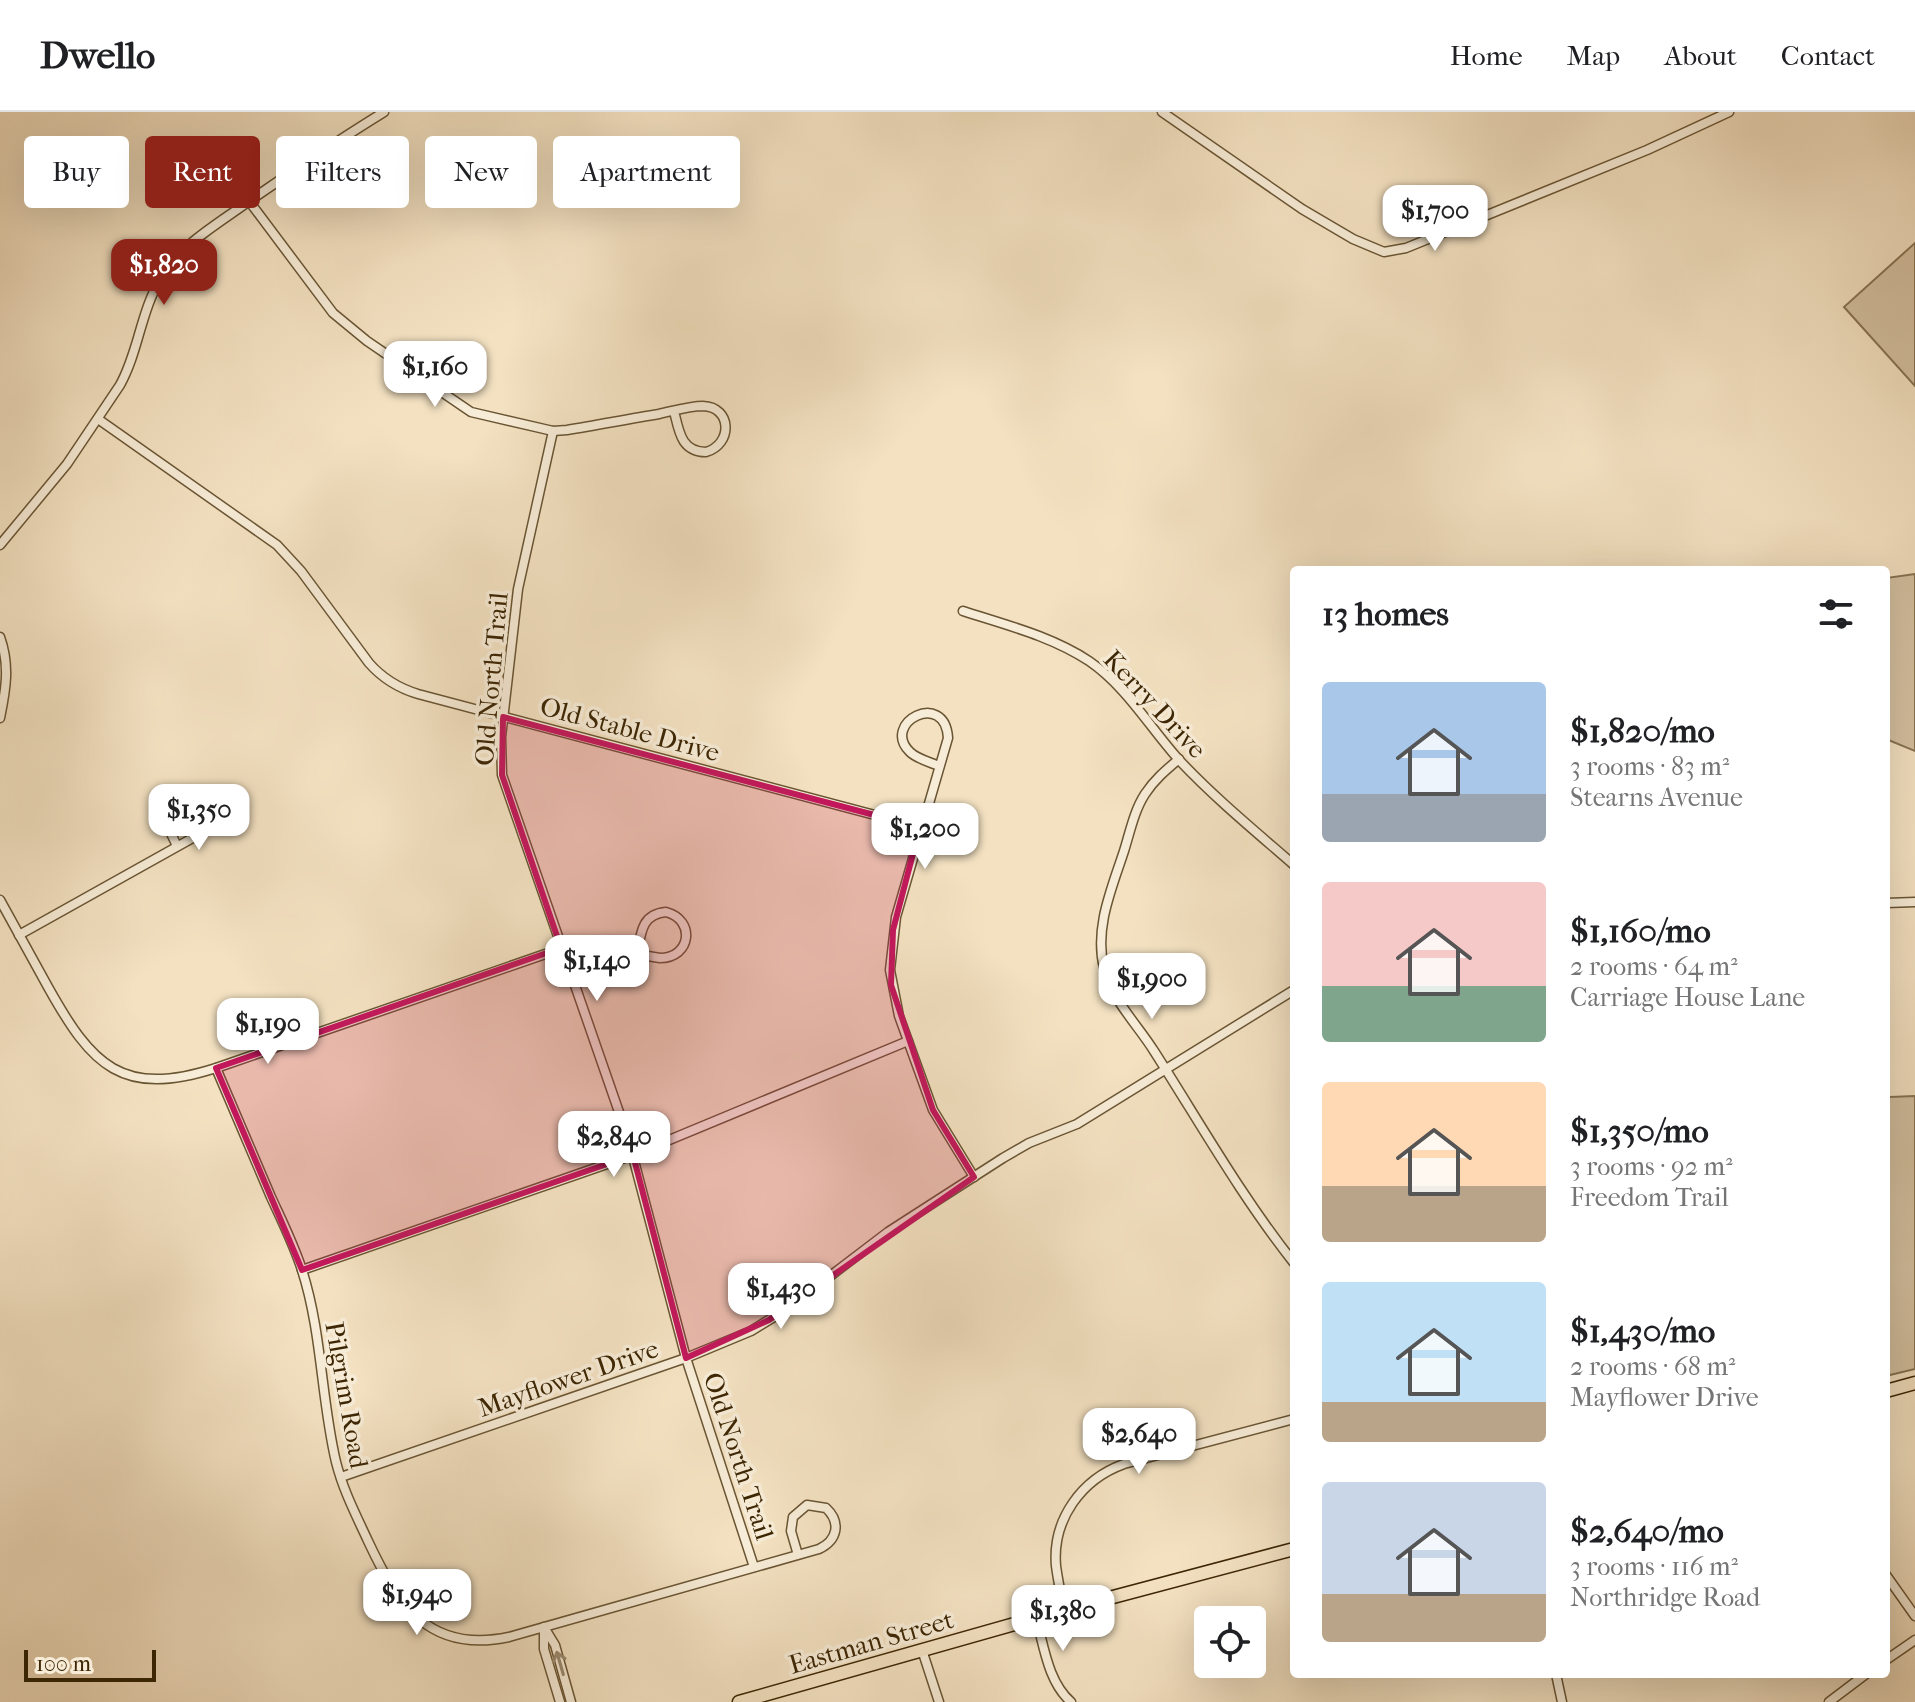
<!DOCTYPE html>
<meta charset="utf-8">
<style>
:root{--surface:#fff;--page:#f2f2f2;--text:#202124;--muted:#757577;--line:#e0e0e0;--accent:#8f2418}
body{margin:0;font-family:"IM FELL French Canon",serif;background:var(--page);color:var(--text);height:100vh;display:flex;flex-direction:column;font-size:30px;white-space:nowrap}
*{box-sizing:border-box;margin:0}
p{font-size:26px;color:var(--muted)}
.icon{flex:none;width:44px;height:44px;fill:none;stroke:currentColor;stroke-width:2;stroke-linecap:round;stroke-linejoin:round}
.map{position:relative;flex:1;overflow:hidden}
.details{position:absolute;left:1290px;top:454px;width:600px;height:1112px;display:flex;flex-direction:column;background:var(--surface);border-radius:8px;box-shadow:0 8px 32px #0002}
.details>*{flex:none}
.guide{position:absolute;left:24px;top:24px;width:760px;height:72px;display:flex;gap:16px}
.fabs{position:absolute;left:1194px;top:1494px;display:grid;gap:16px}
.fabs a{display:grid;place-items:center;width:72px;height:72px;border-radius:8px;background:var(--surface);box-shadow:0 8px 32px #0002;font-size:40px}
.scale{position:absolute;left:24px;bottom:20px;width:132px;box-sizing:border-box;padding-left:8px;border:4px solid #3d2604;border-top:0;font-size:22px;line-height:28px;white-space:nowrap;color:#3d2604;-webkit-text-stroke:6px #f7ecd7;paint-order:stroke}
.price{position:absolute;translate:-50% -68px;padding:0 18px;border-radius:16px;background:#fff;color:#222;font-size:26px;line-height:52px;filter:drop-shadow(0 2px 4px #0008)}
.price::after{content:'';position:absolute;left:50%;top:48px;width:24px;height:18px;margin-left:-12px;background:inherit;clip-path:polygon(0 0,100% 0,50% 100%)}
.price.selected{background:var(--accent);color:#fff}
ul{padding:0;list-style:none}
li{display:flex;align-items:center;gap:24px;height:200px;padding:0 32px}
li span{display:grid;place-items:center;flex:none;width:224px;height:160px;border-radius:8px;color:#555}
li>.icon{margin-inline-start:auto}
span .icon{width:96px;height:96px;fill:#fffc;stroke-width:1}
li b{font-size:34px}
h2{display:flex;justify-content:space-between;align-items:center;height:96px;padding:0 32px;font-size:34px}
.chip{padding:0 28px;border-radius:8px;background:var(--surface);box-shadow:0 8px 32px #0002;font-size:28px;line-height:72px}
.chip.selected{background:var(--accent);color:#fff}
header{display:flex;align-items:center;gap:48px;box-sizing:border-box;height:112px;padding:0 40px;background:var(--surface);border-bottom:2px solid var(--line)}
header strong{font-size:38px}
nav{display:flex;gap:44px;margin-inline-start:auto;font-size:28px}
.map>svg:first-child{display:block}
</style>
<header>
<strong>Dwello</strong>
<nav><a>Home</a><a>Map</a><a>About</a><a>Contact</a></nav>
</header>
<div class="map">
<svg width="1915" height="1590" viewBox="0 0 1915 1590">
<rect width="100%" height="100%" fill="#f3e1c1"/>
<filter id="stains"><feTurbulence type="fractalNoise" baseFrequency=".0025" numOctaves="4"/><feColorMatrix values="0 0 0 0 .2 0 0 0 0 .09 0 0 0 0 .02 0 0 0 .5 -.17"/></filter>
<radialGradient id="worn" r=".72"><stop offset=".6" stop-color="#630" stop-opacity="0"/><stop offset="1" stop-color="#630" stop-opacity=".3"/></radialGradient>
<g fill="#d4c1a1" stroke="#887452" stroke-width="2">
<path d="M1915,131v143l-71,-79z"/>
<path d="M1915,462v177l-29,-12v-161z"/>
<path d="M1886,981l4,4 25,-1v273l-29,7z"/>
</g>
<g fill="none" stroke-linecap="round" stroke-linejoin="round">
<g stroke="#6a5533" stroke-width="11">
<g id="minor">
<path d="M1162,0l140,97 51,30 31,13 22,-4 241,-98 82,-38"/>
<path d="M249,89l84,112 34,28 104,71 82,19 14,-1c31,-5 61,-11 92,-16 14,-3 30,-8 44,-8 29,1 30,38 3,46 -25,0 -27,-21 -32,-41"/>
<path d="M98,307l179,126 24,26 68,92c14,16 29,25 49,31l502,133"/>
<path d="M553,319l-35,158 -17,148 1,38 126,363 58,220 68,209"/>
<path d="M0,433l67,-81 53,-79c19,-34 20,-73 42,-109 19,-31 54,-51 83,-72 46,-32 92,-63 139,-92"/>
<path d="M963,499c43,14 88,25 126,50 38,26 61,67 91,100 36,38 75,70 114,104"/>
<path d="M0,525c10,28 6,52 0,81"/>
<path d="M1179,647c-13,11 -25,21 -34,35 -11,17 -15,38 -21,57 -12,37 -30,77 -20,117 8,32 33,56 50,83 46,72 87,145 140,212"/>
<path d="M939,654c-9,-4 -22,-7 -29,-14 -30,-29 35,-63 38,-14l-52,179 -6,53 9,46 34,94 41,67"/>
<path d="M0,788c16,29 32,58 48,87 44,79 74,111 168,81l338,-117 38,-4 68,11c31,0 36,-38 6,-46 -25,2 -25,22 -29,42"/>
<path d="M1886,791l29,-1"/>
<path d="M19,823l179,-100c36,-26 -16,-67 -33,-26l1,14 11,23"/>
<path d="M216,956c18,43 37,86 55,129 11,24 23,48 31,73 20,62 19,129 34,192 7,28 20,53 32,79 30,64 61,113 141,96l310,-88c19,-9 22,-27 7,-41l-19,-3 -14,12 -2,14 7,24"/>
<path d="M302,1158l331,-115 275,-114"/>
<path d="M341,1365l345,-119 65,-27 36,-22 101,-77 115,-74 26,-15 48,-19 217,-134"/>
<path d="M1886,1463l29,41"/>
<path d="M1064,1498c-3,-15 -6,-29 -8,-44 -4,-47 26,-87 68,-102l170,-45"/>
<path d="M1036,1506c8,28 12,64 35,84"/>
<path d="M544,1515l11,18 16,57"/>
<path d="M544,1516v21l16,53"/>
<path d="M922,1538l17,52"/>
<path d="M1886,1548l29,-20"/>
<path d="M1556,1562l6,28"/>
<path d="M1829,1590l37,-28"/>
</g>
</g>
<g stroke="#3d2604" stroke-width="15">
<g id="primary">
<path d="M1886,1279l29,-8"/>
<path d="M739,1590l325,-92 230,-61"/>
</g>
</g>
<use href="#minor" stroke="#f7ecd7" stroke-width="8"/>
<use href="#primary" stroke="#f3e1c1" stroke-width="12"/>
</g>
<defs><path id="oneway-shaft" d="M-6 0H5M1.5-3L5.5 0L1.5 3" fill="none" stroke-width="1.6" stroke-linecap="round" stroke-linejoin="round" transform="scale(2)"/></defs>
<use stroke="#9a896e" href="#oneway-shaft" transform="translate(560 1551) rotate(-106)"/>
<path fill="#c2185b" fill-opacity="0.2" stroke="#c2185b" stroke-width="6" stroke-linejoin="round" d="M503,605l417,110 -27,103 -2,55 42,125 41,67 -205,143 -83,38 -53,-203 -331,115 -86,-202 345,-120 -59,-173z"/>
<g text-anchor="middle" stroke-width="7" stroke-linejoin="round" paint-order="stroke">
<g font-size="26" fill="#3d2604" stroke="#f7ecd7">
<text transform="translate(491 567) rotate(-85)" y="9">Old North Trail</text>
<text transform="translate(1155 592) rotate(47)" y="9">Kerry Drive</text>
<text transform="translate(630 617) rotate(15)" y="9">Old Stable Drive</text>
<text transform="translate(568 1266) rotate(-19)" y="9">Mayflower Drive</text>
<text transform="translate(347 1283) rotate(80)" y="9">Pilgrim Road</text>
<text transform="translate(739 1344) rotate(72)" y="9">Old North Trail</text>
<text transform="translate(871 1530) rotate(-16)" y="9">Eastman Street</text>
</g>
</g>
<rect width="100%" height="100%" filter="url(#stains)"/>
<rect width="100%" height="100%" fill="url(#worn)"/>
</svg>
<div class="fabs">
<a><svg class="icon" aria-label="locate" viewBox="0 0 24 24"><circle cx="12" cy="12" r="6"/><path d="M12 2v4M12 18v4M2 12h4M18 12h4"/></svg></a>
</div>
<div class="scale">100 m</div>
<b class="price" style="left:1435px;top:141px">$1,700</b>
<b class="price selected" style="left:164px;top:195px">$1,820</b>
<b class="price" style="left:435px;top:297px">$1,160</b>
<b class="price" style="left:199px;top:740px">$1,350</b>
<b class="price" style="left:925px;top:759px">$1,200</b>
<b class="price" style="left:597px;top:891px">$1,140</b>
<b class="price" style="left:1152px;top:909px">$1,900</b>
<b class="price" style="left:268px;top:954px">$1,190</b>
<b class="price" style="left:614px;top:1067px">$2,840</b>
<b class="price" style="left:781px;top:1219px">$1,430</b>
<b class="price" style="left:1139px;top:1364px">$2,640</b>
<b class="price" style="left:417px;top:1525px">$1,940</b>
<b class="price" style="left:1063px;top:1541px">$1,380</b>
<div class="guide">
<a class="chip">Buy</a>
<a class="chip selected">Rent</a>
<a class="chip">Filters</a>
<a class="chip">New</a>
<a class="chip">Apartment</a>
</div>
<section class="details">
<h2>13 homes<svg class="icon" aria-label="filters" viewBox="0 0 24 24"><path d="M4 7h16M4 17h16"/><circle cx="9" cy="7" r="2"/><circle cx="15" cy="17" r="2"/></svg></h2>
<ul>
<li><span style="background:linear-gradient(#a9c7e8 70%,#9aa5b1 0)"><svg class="icon" aria-label="home" viewBox="0 0 24 24"><path d="M3 11l9-7 9 7M6 9v11h12V9"/></svg></span><div><b>$1,820/mo</b><p>3 rooms · 83 m²</p><p>Stearns Avenue</p></div></li>
<li><span style="background:linear-gradient(#f6c9c9 65%,#7fa58c 0)"><svg class="icon" aria-label="home" viewBox="0 0 24 24"><path d="M3 11l9-7 9 7M6 9v11h12V9"/></svg></span><div><b>$1,160/mo</b><p>2 rooms · 64 m²</p><p>Carriage House Lane</p></div></li>
<li><span style="background:linear-gradient(#ffd9b3 65%,#b9a48a 0)"><svg class="icon" aria-label="home" viewBox="0 0 24 24"><path d="M3 11l9-7 9 7M6 9v11h12V9"/></svg></span><div><b>$1,350/mo</b><p>3 rooms · 92 m²</p><p>Freedom Trail</p></div></li>
<li><span style="background:linear-gradient(#bfe0f5 75%,#b9a48a 0)"><svg class="icon" aria-label="home" viewBox="0 0 24 24"><path d="M3 11l9-7 9 7M6 9v11h12V9"/></svg></span><div><b>$1,430/mo</b><p>2 rooms · 68 m²</p><p>Mayflower Drive</p></div></li>
<li><span style="background:linear-gradient(#c9d6e8 70%,#b9a48a 0)"><svg class="icon" aria-label="home" viewBox="0 0 24 24"><path d="M3 11l9-7 9 7M6 9v11h12V9"/></svg></span><div><b>$2,640/mo</b><p>3 rooms · 116 m²</p><p>Northridge Road</p></div></li>
</ul>
</section>
</div>
